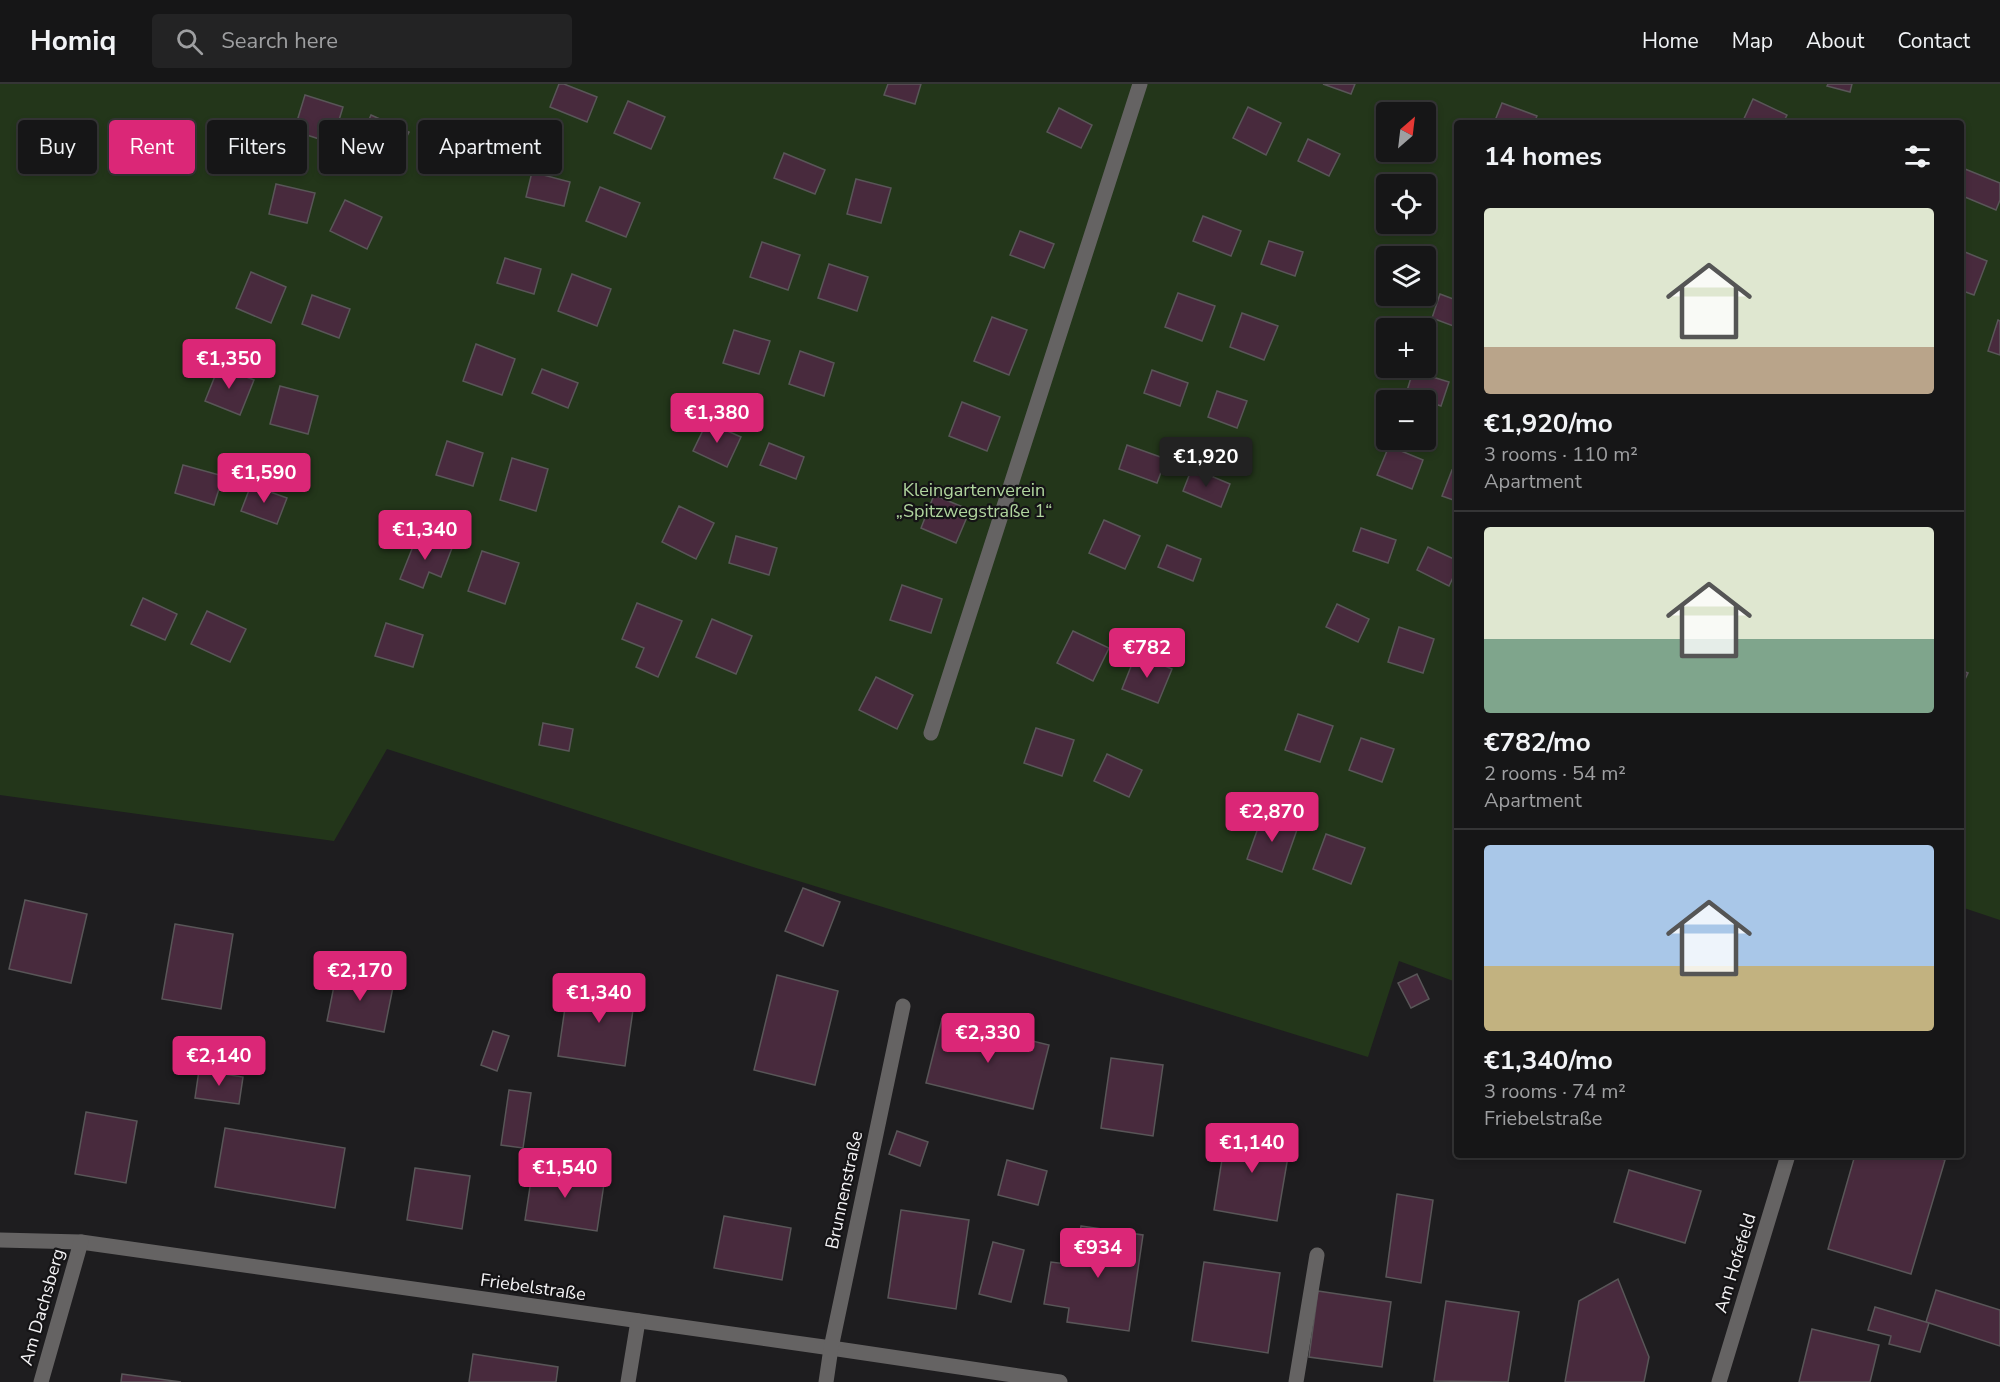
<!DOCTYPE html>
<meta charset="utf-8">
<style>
:root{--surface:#161617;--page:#232324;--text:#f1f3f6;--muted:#9e9fa1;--line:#353536;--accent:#db2777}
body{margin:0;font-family:"Nunito Sans",sans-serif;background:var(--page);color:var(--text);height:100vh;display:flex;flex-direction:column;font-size:22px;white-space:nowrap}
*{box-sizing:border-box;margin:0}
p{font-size:20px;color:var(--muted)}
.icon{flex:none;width:33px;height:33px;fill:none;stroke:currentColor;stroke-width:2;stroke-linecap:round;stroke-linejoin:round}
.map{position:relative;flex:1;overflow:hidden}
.panel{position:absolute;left:1454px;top:36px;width:510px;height:1038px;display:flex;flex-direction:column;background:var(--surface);border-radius:6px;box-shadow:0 3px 9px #0003,0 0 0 2px var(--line)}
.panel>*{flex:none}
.top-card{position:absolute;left:18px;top:36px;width:570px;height:54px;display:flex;gap:12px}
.needle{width:39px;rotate:28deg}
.controls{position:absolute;left:1376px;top:18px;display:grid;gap:12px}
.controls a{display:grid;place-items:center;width:60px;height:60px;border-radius:6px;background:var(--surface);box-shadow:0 3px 9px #0003,0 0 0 2px var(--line);font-size:30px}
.price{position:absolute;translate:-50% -51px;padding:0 14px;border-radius:6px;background:var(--accent);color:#fff;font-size:20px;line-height:39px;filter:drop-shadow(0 2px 3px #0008)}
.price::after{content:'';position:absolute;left:50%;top:36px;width:18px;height:14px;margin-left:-9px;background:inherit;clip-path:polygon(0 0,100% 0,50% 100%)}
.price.selected{background:#222;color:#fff}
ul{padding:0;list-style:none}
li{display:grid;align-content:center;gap:12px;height:318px;padding:0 30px}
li+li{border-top:2px solid var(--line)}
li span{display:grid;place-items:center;height:186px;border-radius:6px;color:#555}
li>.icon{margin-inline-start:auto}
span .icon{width:108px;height:108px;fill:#fffc;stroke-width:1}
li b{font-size:26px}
h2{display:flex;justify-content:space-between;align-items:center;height:72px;padding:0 30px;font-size:26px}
.pill{padding:0 21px;border-radius:6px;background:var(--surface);box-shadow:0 3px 9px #0003,0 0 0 2px var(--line);font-size:21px;line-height:54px}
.pill.selected{background:var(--accent);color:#fff}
header{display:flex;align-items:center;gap:36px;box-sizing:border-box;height:84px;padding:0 30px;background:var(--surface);border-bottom:2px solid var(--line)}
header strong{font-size:28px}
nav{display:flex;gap:33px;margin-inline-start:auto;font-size:21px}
.search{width:420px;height:54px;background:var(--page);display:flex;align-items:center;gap:15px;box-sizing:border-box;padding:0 21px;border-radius:6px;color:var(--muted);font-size:22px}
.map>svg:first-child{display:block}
</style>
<header>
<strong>Homiq</strong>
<div class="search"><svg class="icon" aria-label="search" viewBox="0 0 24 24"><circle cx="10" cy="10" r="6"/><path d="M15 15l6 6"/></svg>Search here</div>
<nav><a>Home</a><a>Map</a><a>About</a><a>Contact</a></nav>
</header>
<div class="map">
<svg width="2000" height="1298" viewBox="0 0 2000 1298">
<rect width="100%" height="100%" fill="#1e1d1f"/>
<path fill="#23361a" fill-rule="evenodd" d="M0,0h2000v836l-39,-13 -1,-784h-504v859l-57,-21 -31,96 -615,-190 -366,-118 -53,92 -334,-46zM1386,28h39v40h-39zM1386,100h39v40h-39zM1386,172h39v40h-39zM1386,244h39v40h-39zM1386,316h39v40h-39z"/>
<g fill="#482a3d" stroke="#595658" stroke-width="1.5">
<path d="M559,0h5l33,13 -10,25 -37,-15z"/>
<path d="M888,0h33l-6,20 -31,-9z"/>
<path d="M1323,0h32l-4,10z"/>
<path d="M1828,0h24l-2,8 -23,-6z"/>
<path d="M305,11l38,12 -11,36 -38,-12z"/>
<path d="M1753,15l34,16 -4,8h-36l-4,-2z"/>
<path d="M628,17l37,16 -14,32 -37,-16z"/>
<path d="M1502,19l35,13 -3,7h-40z"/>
<path d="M1248,23l33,16 -15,32 -33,-17z"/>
<path d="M1059,24l33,17 -11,23 -34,-16z"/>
<path d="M371,31l38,17 -12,24 -36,-17z"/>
<path d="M1308,55l32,15 -11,22 -31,-15z"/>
<path d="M784,69l41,17 -10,24 -41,-16z"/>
<path d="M1965,85l35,14v17l-4,10 -36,-15v-14z"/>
<path d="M532,88l38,10 -6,24 -38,-9z"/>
<path d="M856,95l35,9 -10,35 -34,-9z"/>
<path d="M276,100l39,9 -8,30 -38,-9z"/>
<path d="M600,103l40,16 -14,34 -40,-16z"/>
<path d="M345,116l37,17 -15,32 -37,-18z"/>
<path d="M1203,132l38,15 -10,25 -38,-15z"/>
<path d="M1020,147l34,13 -10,24 -34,-13z"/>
<path d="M1269,157l34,11 -8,24 -34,-12z"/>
<path d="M762,158l38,13 -12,35 -38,-13z"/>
<path d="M1960,166l27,11 -13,34 -14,-5z"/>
<path d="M505,174l36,11 -7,25 -37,-11z"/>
<path d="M829,180l39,13 -11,34 -39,-13z"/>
<path d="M251,188l35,15 -15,36 -35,-15z"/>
<path d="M572,190l39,15 -14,37 -39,-15z"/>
<path d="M1178,209l37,13 -13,35 -37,-14z"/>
<path d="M1440,210l16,6v27l-24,-9z"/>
<path d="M312,211l38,14 -11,29 -37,-14z"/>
<path d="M1242,229l36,13 -14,34 -34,-13z"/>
<path d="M992,233l35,13 -18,45 -35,-14z"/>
<path d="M1998,236l2,1v34l-12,-4z"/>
<path d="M734,246l36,11 -11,33 -36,-11z"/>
<path d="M476,260l39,15 -13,36 -39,-14z"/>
<path d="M800,267l34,12 -10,33 -35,-12z"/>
<path d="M219,282l35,14 -14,35 -35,-14z"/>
<path d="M542,285l36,14 -10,25 -36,-15z"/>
<path d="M1152,286l36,13 -8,23 -36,-13z"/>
<path d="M1413,287l36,11 -8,24 -35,-12z"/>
<path d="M280,302l38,10 -10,38 -38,-10z"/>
<path d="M1217,307l30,10 -10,27 -29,-11z"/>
<path d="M962,318l38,15 -13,34 -38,-15z"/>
<path d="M707,338l34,15 -14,30 -34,-16z"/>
<path d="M447,357l36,12 -10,33 -37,-11z"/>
<path d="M769,359l35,14 -8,22 -36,-14z"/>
<path d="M1127,361l39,14 -9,24 -38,-14z"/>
<path d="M1389,362l34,14 -11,29 -35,-14z"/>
<path d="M512,374l36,11 -12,42 -36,-11z"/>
<path d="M183,381l40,11 -9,29 -39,-12z"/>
<path d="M1192,384l38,16 -9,23 -38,-16z"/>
<path d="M1452,386l4,1v30l-14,-5z"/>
<path d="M251,401l36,13 -10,26 -36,-13z"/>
<path d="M934,411l36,15 -14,33 -35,-15z"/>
<path d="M679,422l35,17 -18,36 -34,-17z"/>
<path d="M1104,436l36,16 -15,33 -36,-16z"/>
<path d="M1361,444l35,12 -8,23 -35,-12z"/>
<path d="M418,450l34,14 -11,29 -12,-5 -6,16 -23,-9z"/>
<path d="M736,452l41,12 -8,27 -40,-12z"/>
<path d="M1167,461l34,14 -8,22 -35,-14z"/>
<path d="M1428,463l28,13v11l-7,15 -32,-16z"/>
<path d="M482,467l37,12 -14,41 -37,-13z"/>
<path d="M902,501l40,14 -11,34 -41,-13z"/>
<path d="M143,514l34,16 -12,26 -34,-15z"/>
<path d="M637,519l45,18 -24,56 -22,-10 8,-19 -22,-9z"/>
<path d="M1337,520l32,15 -11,23 -32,-15z"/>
<path d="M207,527l39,18 -16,33 -39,-18z"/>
<path d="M712,535l40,17 -16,38 -40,-17z"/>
<path d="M386,539l37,12 -10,32 -38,-11z"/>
<path d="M1399,543l35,12 -11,34 -35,-11z"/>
<path d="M1073,547l36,17 -16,33 -36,-18z"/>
<path d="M1136,570l36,15 -14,34 -36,-14z"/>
<path d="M1960,586l8,3 -8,17z"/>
<path d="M876,593l37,18 -16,34 -38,-19z"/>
<path d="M1298,630l35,12 -13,36 -35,-12z"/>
<path d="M543,639l30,6 -4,22 -30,-6z"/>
<path d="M1036,644l38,12 -12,36 -38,-13z"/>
<path d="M1361,654l33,11 -12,33 -33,-12z"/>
<path d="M1107,670l35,16 -13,27 -35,-16z"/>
<path d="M1263,730l35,13 -16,45 -35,-13z"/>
<path d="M1326,750l39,14 -14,36 -38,-15z"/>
<path d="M803,804l37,14 -17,44 -38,-15z"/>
<path d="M25,816l62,14 -16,69 -62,-14z"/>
<path d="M175,840l58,10 -12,75 -59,-10z"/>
<path d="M337,887l57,11 -10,50 -57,-11z"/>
<path d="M1417,890l12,25 -18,9 -13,-25z"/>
<path d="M777,891l61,16 -23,94 -61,-15z"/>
<path d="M603,892l34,6 -12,84 -67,-10 9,-62 33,5z"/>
<path d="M942,935l107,26 -16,64 -107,-26z"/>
<path d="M493,947l16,5 -12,35 -16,-6z"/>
<path d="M1111,974l52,7 -10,71 -52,-8z"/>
<path d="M199,986l44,7 -4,27 -44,-6z"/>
<path d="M509,1006l22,3 -8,55 -22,-3z"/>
<path d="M86,1028l51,9 -11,62 -51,-9z"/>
<path d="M225,1044l120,20 -10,60 -120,-21z"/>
<path d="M1227,1044l64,11 -14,82 -63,-11z"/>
<path d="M897,1047l31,11 -8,24 -31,-12z"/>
<path d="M1855,1071h73l17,5 -34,114 -83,-25z"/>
<path d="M1007,1076l40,11 -9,34 -40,-10z"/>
<path d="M533,1083l72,10 -8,54 -72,-11z"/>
<path d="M415,1084l55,8 -8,53 -55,-9z"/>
<path d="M1629,1086l72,21 -16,52 -71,-21z"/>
<path d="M1397,1110l36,6 -12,83 -35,-6z"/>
<path d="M901,1126l68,10 -13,89 -68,-11z"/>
<path d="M724,1132l67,12 -9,52 -68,-12z"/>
<path d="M1081,1142l62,9 -14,96 -62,-9 2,-14 -25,-4 7,-42 24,3z"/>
<path d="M993,1158l31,8 -13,52 -32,-8z"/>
<path d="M1204,1178l76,11 -12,80 -76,-12z"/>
<path d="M1618,1195l31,78 -5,25h-79l14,-81z"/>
<path d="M1936,1206l64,20v36l-74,-24z"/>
<path d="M1318,1207l73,11 -9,65 -73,-10z"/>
<path d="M1446,1217l73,11 -11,70 -74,-1z"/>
<path d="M1875,1223l54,16 -9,29 -31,-8 2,-8 -23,-6z"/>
<path d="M1812,1245l67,16 -9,37h-71z"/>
<path d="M473,1270l85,13 -2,15h-87z"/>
<path d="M122,1290l59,8h-60z"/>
</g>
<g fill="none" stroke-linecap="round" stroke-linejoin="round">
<g stroke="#656363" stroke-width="15">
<path d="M931,649l209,-649"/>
<path d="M0,1156l81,2 750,106 229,34"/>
<path d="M41,1298l40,-140"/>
<path d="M628,1298l10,-61"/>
<path d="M826,1298l5,-34 72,-342"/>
<path d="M1296,1298l21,-127"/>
<path d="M1719,1298l69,-227"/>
</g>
</g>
<g text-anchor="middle" stroke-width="4.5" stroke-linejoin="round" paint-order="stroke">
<g font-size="18" fill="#b0d59e" stroke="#151416">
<text x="974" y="412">Kleingartenverein<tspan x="974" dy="21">„Spitzwegstraße 1“</tspan></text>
</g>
<g font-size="18" fill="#f4f3f5" stroke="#151416">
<text transform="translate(844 1106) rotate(-78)" y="6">Brunnenstraße</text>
<text transform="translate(1735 1179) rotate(-73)" y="6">Am Hofefeld</text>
<text transform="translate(533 1203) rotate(8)" y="6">Friebelstraße</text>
<text transform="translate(42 1223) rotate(-74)" y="6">Am Dachsberg</text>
</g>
</g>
</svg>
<div class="controls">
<a><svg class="needle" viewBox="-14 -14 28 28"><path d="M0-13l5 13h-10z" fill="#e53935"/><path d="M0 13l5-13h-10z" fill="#9e9fa1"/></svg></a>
<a><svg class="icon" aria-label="locate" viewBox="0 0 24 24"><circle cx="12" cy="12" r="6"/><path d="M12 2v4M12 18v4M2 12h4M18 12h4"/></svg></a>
<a><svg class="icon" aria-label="layers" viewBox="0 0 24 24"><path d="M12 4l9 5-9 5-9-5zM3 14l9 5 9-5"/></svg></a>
<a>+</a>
<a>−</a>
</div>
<b class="price" style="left:229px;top:306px">€1,350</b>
<b class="price" style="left:717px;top:360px">€1,380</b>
<b class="price selected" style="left:1206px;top:404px">€1,920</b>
<b class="price" style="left:264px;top:420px">€1,590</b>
<b class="price" style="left:425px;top:477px">€1,340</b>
<b class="price" style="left:1147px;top:595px">€782</b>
<b class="price" style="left:1272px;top:759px">€2,870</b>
<b class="price" style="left:360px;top:918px">€2,170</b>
<b class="price" style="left:599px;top:940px">€1,340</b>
<b class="price" style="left:988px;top:980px">€2,330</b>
<b class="price" style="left:219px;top:1003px">€2,140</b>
<b class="price" style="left:1252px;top:1090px">€1,140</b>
<b class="price" style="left:565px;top:1115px">€1,540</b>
<b class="price" style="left:1098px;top:1195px">€934</b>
<div class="top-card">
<a class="pill">Buy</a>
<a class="pill selected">Rent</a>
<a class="pill">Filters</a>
<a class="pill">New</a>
<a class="pill">Apartment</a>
</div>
<section class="panel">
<h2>14 homes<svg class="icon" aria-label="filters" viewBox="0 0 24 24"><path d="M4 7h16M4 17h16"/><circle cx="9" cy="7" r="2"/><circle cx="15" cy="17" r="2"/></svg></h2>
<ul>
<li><span style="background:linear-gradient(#dfe7d0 75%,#b9a48a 0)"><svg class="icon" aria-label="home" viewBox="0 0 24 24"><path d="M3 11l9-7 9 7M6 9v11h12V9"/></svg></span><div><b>€1,920/mo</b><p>3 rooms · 110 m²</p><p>Apartment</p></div></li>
<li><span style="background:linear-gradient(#dfe7d0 60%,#7fa58c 0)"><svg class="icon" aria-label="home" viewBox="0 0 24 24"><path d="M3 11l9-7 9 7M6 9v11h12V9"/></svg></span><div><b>€782/mo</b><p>2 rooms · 54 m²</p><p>Apartment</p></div></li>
<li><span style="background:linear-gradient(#a9c7e8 65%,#c2b280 0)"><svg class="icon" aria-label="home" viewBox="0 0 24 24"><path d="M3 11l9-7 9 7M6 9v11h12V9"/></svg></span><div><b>€1,340/mo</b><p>3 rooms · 74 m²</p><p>Friebelstraße</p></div></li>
</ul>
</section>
</div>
